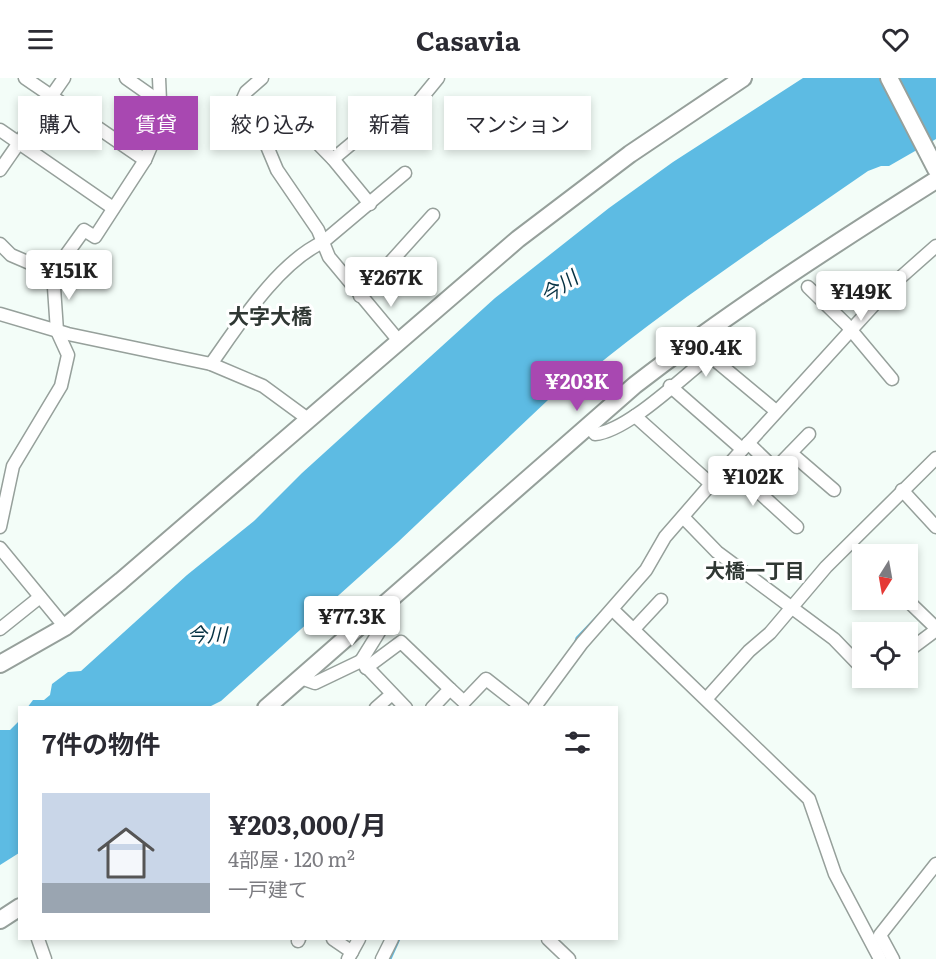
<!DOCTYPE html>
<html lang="ja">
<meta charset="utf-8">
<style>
:root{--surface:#fff;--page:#f2f2f3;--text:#2b2b33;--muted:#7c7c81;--line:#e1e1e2;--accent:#a848b1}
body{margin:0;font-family:Literata,"Noto Sans JP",serif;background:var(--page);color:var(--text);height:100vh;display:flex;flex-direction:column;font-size:22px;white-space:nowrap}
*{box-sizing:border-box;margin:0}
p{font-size:20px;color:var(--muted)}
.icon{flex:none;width:33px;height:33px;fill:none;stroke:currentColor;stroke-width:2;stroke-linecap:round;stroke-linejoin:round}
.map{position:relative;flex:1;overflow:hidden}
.drawer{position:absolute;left:18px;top:628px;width:600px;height:234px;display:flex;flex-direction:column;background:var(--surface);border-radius:0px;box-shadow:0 3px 9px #0003}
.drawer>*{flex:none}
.guide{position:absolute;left:18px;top:18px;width:600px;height:54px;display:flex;gap:12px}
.needle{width:39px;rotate:191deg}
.buttons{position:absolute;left:852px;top:466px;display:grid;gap:12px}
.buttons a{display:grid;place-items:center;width:66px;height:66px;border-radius:0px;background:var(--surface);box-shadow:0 3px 9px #0003;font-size:30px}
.price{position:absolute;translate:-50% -51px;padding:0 14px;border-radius:6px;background:#fff;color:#222;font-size:20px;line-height:39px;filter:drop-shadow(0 2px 3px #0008)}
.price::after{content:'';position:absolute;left:50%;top:36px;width:18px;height:14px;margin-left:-9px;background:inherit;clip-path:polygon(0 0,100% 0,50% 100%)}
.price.on{background:var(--accent);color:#fff}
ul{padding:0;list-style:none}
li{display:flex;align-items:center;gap:18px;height:150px;padding:0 24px}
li+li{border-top:2px solid var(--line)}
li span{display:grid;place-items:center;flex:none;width:168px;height:120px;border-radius:0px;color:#555}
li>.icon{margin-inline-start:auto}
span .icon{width:72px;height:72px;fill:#fffc;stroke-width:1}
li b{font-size:26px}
h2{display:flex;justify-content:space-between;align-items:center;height:72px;padding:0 24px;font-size:26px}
.tag{padding:0 21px;border-radius:0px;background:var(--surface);box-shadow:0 3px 9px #0003;font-size:21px;line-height:54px}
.tag.on{background:var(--accent);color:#fff}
header{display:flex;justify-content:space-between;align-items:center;height:78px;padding:0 24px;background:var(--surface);font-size:27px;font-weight:700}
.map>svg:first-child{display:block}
</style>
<header><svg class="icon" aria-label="menu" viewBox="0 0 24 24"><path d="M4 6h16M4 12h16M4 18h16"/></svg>Casavia<svg class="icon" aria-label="heart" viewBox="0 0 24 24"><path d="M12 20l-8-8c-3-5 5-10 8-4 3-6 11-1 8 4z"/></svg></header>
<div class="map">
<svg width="936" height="881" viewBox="0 0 936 881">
<rect width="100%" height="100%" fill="#f3fdf8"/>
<g fill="#5dbbe3">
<path d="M803,0h133v61l-47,27h-8l-13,5c-94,65 -190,128 -279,201 -17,3 -23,26 -41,28l-150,142 -177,159 -14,7h-180l6,-8h11l6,-5 2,-11 16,-12 13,-1 106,-96 67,-54 48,-48 193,-175 114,-90 64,-46z"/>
<path d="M19,643v132l-19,12v-135h10z"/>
</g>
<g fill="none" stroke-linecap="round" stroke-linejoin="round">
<g stroke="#5dbbe3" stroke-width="3">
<path d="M575,566l2,-6 22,-23"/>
<path d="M390,881l9,-20"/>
</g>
<g stroke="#96a09b" stroke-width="15">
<g id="street">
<path d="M25,0l120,82"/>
<path d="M126,0l34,24"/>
<path d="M262,0l-16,14 -4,9 24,31 -2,7 13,31 41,60 11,27 70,84"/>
<path d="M0,52l113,78"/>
<path d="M266,54l25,-16 42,43 37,45"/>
<path d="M333,81l47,-39 26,-3 32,-39"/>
<path d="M0,92l64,-92"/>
<path d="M0,166l11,11 42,18"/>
<path d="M808,209l38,37 46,55"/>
<path d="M360,218l73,-81"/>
<path d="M0,236l68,20 143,30 52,22 45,33"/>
<path d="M211,286c29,-41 67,-101 112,-122l82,-69"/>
<path d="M670,308l72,63"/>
<path d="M635,338l76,68"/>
<path d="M588,347l7,9c33,-3 87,-57 115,-78l66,55"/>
<path d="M748,365l27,26 34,-35"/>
<path d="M791,375l43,37"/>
<path d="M728,386l69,63"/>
<path d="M902,412l34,37"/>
<path d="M683,439l34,35 117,87 28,29"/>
<path d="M0,449l13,-61 48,-80 7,-31 -11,-24 -4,-58 31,-43 11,7 50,-77 16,-37 -2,-45"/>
<path d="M0,470l65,79"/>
<path d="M907,522l29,28"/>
<path d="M379,531l8,10 -26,42 45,47"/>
<path d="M613,532l196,189 26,75 45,85"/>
<path d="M0,551l40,-32"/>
<path d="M634,551l27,-29"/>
<path d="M908,573l28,-21"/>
<path d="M366,590l35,-26 49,47 -18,19"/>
<path d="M301,600l14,5 46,-22"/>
<path d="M873,600h4"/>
<path d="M450,611l14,13 22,-23 37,29"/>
<path d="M707,620l42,-47 21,-18 56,-66 110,-109"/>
<path d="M376,630l16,-14"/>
<path d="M534,630l48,-65 64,-73 19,-33 46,-53 181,-199 44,-39"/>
<path d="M38,861l7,20"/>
<path d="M333,861l19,13"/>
<path d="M548,861l21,20"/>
<path d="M298,863l1,-2"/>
<path d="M348,881l11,-20"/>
<path d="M382,881l10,-20"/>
<path d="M893,881l-13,-24 56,-71"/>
</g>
</g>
<g stroke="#96a09b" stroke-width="20">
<g id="secondary">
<path d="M889,0l47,91"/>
<path d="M0,586l65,-37 56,-46 397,-342 112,-85 113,-76"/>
<path d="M266,630l369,-323c96,-74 198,-140 301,-205"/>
<path d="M0,842l20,-13"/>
</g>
</g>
<use href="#street" stroke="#fff" stroke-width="12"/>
<use href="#secondary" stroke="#fff" stroke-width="16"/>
</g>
<g text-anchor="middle" stroke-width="6" stroke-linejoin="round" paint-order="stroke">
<g font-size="20" font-style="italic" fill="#063243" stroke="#fff">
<text transform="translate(559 209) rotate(-34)" y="7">今川</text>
<text x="207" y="564">今川</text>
</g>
<g font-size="20" font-weight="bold" fill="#2f3733" stroke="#fff">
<text x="755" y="500">大橋一丁目</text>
</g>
<g font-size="21" font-weight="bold" fill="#2f3733" stroke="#fff">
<text x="270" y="246">大字大橋</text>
</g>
</g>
</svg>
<div class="buttons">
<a><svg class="needle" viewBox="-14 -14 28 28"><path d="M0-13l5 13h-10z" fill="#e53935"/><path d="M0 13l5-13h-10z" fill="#7c7c81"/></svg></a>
<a><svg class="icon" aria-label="locate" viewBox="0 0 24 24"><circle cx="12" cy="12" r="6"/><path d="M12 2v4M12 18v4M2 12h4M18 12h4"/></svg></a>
</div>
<b class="price" style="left:69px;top:223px">¥151K</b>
<b class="price" style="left:391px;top:230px">¥267K</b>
<b class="price" style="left:861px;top:244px">¥149K</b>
<b class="price" style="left:706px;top:300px">¥90.4K</b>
<b class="price on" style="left:577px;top:334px">¥203K</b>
<b class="price" style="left:753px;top:429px">¥102K</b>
<b class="price" style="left:352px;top:569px">¥77.3K</b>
<div class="guide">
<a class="tag">購入</a>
<a class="tag on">賃貸</a>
<a class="tag">絞り込み</a>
<a class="tag">新着</a>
<a class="tag">マンション</a>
</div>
<section class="drawer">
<h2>7件の物件<svg class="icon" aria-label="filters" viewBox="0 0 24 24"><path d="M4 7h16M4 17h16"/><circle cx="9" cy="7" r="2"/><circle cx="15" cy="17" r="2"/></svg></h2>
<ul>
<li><span style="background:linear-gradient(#c9d6e8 75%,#9aa5b1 0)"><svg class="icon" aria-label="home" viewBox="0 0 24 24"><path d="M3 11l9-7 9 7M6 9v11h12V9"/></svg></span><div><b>¥203,000/月</b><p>4部屋 · 120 m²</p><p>一戸建て</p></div></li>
</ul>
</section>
</div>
